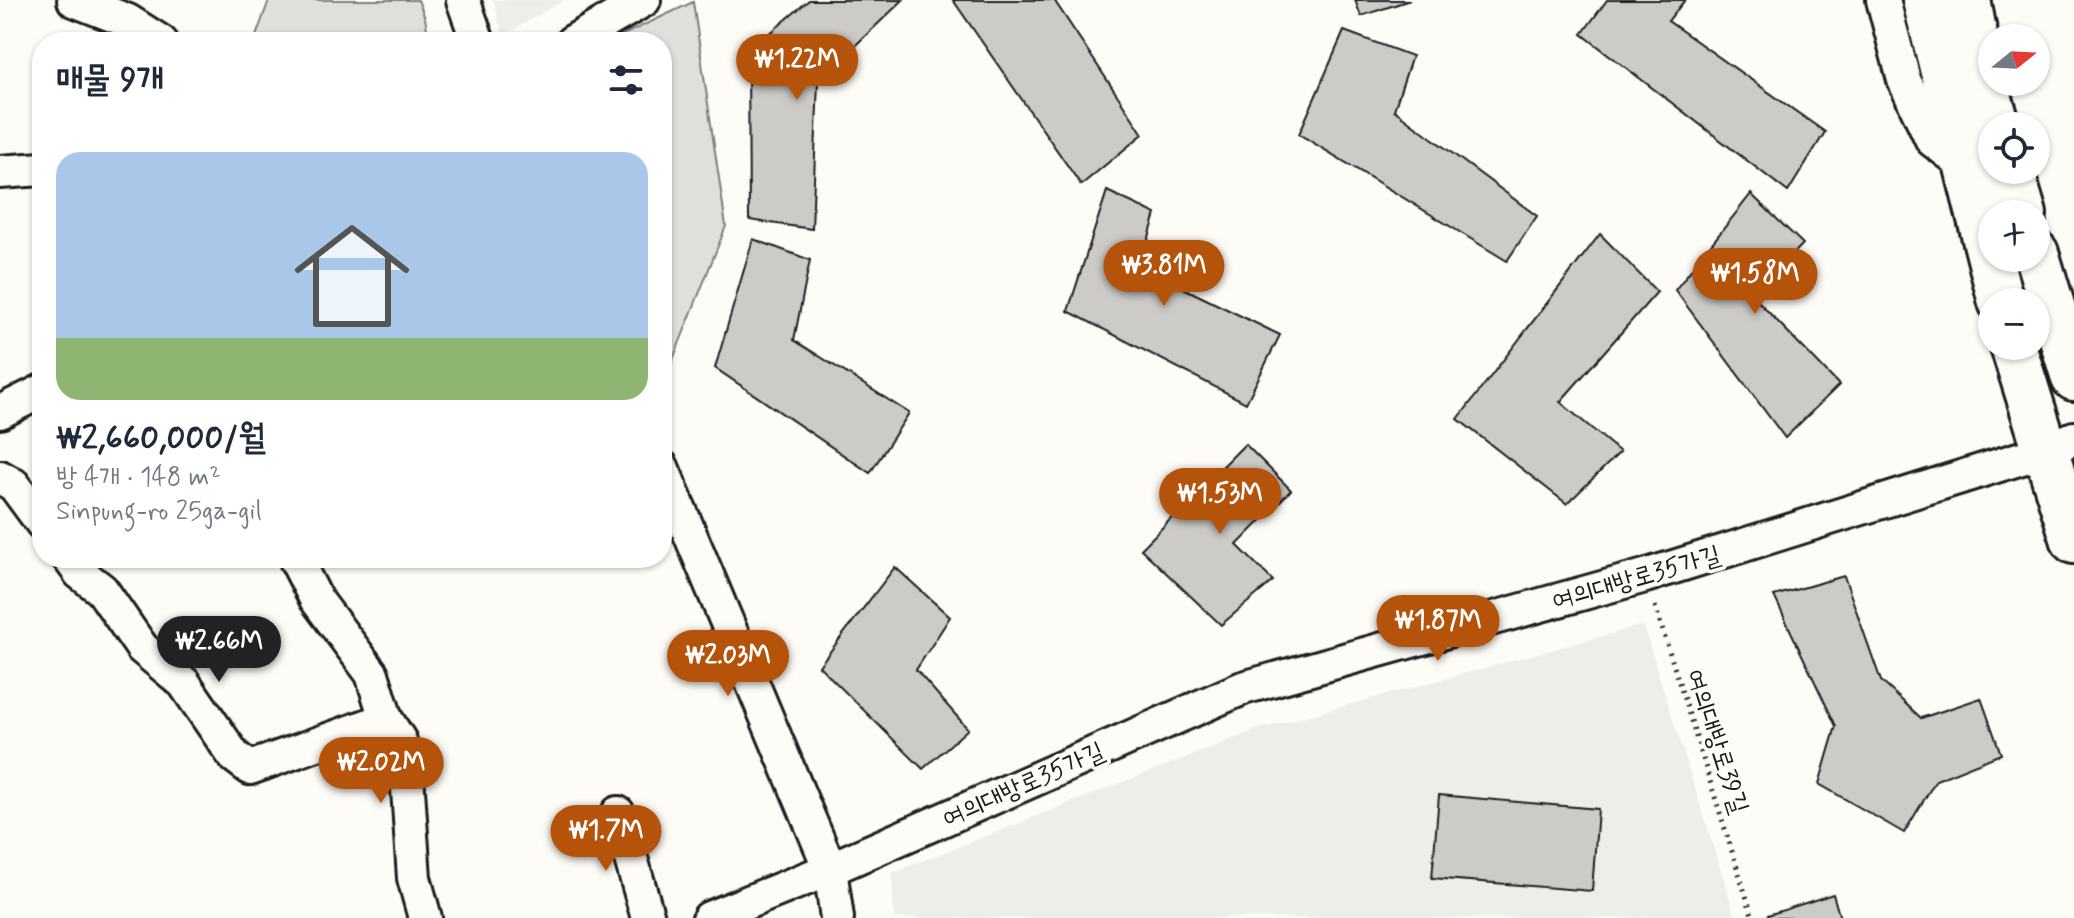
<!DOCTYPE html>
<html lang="ko">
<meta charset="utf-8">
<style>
:root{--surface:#fff;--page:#f6f6f7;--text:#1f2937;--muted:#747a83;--line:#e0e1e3;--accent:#b45309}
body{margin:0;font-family:Mynerve,"Poor Story",sans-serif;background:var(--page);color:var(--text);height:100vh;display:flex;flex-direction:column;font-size:30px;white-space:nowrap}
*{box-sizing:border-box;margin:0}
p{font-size:26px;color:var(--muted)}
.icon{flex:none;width:44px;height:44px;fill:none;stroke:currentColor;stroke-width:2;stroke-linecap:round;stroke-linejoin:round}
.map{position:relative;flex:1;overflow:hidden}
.panel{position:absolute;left:32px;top:32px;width:640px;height:536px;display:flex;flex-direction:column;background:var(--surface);border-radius:32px;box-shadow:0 2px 6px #0004}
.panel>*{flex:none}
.needle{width:52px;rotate:72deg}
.controls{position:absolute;left:1978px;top:24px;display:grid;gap:16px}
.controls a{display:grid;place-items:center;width:72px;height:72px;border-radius:50%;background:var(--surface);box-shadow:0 2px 6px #0004;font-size:40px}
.price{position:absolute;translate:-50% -68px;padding:0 18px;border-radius:28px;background:var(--accent);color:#fff;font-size:26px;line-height:52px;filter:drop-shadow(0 2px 4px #0008)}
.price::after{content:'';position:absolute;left:50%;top:48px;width:24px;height:18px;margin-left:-12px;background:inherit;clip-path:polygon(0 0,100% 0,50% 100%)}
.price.active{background:#222;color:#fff}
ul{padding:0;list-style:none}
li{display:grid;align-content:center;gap:16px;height:424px;padding:0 24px}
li+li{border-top:2px solid var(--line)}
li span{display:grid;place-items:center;height:248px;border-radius:24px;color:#555}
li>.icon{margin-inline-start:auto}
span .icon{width:144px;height:144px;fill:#fffc;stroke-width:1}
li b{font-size:34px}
h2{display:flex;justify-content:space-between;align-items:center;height:96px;padding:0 24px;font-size:34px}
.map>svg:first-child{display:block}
</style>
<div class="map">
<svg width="2074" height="918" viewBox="0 0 2074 918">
<rect width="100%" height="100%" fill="#fdfcf7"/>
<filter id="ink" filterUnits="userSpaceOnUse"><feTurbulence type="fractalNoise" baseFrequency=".0125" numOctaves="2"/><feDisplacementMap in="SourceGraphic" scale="16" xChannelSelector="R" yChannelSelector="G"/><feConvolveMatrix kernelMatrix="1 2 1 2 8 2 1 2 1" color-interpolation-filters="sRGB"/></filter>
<g filter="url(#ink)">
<g fill="#eeede9">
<path d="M493,0h71l-61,36z"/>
<path d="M1643,625l93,293h-842l-2,-45 364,-143z"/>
</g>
<g fill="#e0dfdb" stroke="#7e7e7c" stroke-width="2">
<path d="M269,0h149c5,12 13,29 6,42h-170z"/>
<path d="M693,2l33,224 -64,161v-345h-54z"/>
</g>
<g fill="#cccbc8" stroke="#1c1c1c" stroke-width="2">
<path d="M809,0h94l-85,81 -6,148 -63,-9 -1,-168z"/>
<path d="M953,0h101l89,134 -62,51z"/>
<path d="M1355,0h55l-49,16z"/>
<path d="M1607,0h78l-17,21 157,111 -37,60 -206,-158z"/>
<path d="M1344,31l68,25 -18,54 143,106 -30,45 -208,-127z"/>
<path d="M1107,191l49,23 -16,53 140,68 -34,68 -178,-92z"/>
<path d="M1751,194l52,50 -50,52 86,89 -54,53 -110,-148z"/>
<path d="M1600,234l57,58 -97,110 60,50 -53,52 -109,-85z"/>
<path d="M753,239l57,21 -16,80 115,73 -39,60 -155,-105z"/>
<path d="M1245,444l46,46 -54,55 36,36 -52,44 -80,-76z"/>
<path d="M895,567l55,50 -34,53 52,59 -45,40 -104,-103z"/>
<path d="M1844,576l37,105 40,37 60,-20 20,56 -65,26 -32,53 -85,-49 17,-58 -62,-130z"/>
<path d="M1439,795l159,14 -6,82 -160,-13z"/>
<path d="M1833,894l7,24h-71l-1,-3z"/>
</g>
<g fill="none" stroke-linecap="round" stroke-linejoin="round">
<g stroke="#1c1c1c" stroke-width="38">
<g id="street">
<path d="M74,0l54,21 33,21"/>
<path d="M463,0l15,42"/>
<path d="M1883,0l21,80 28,60 34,26"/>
<path d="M572,42l72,-42"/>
<path d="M0,172l42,-3"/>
<path d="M0,412l42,-21"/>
<path d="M662,467l168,402 7,49"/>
<path d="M0,477l14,8 28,38"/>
<path d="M69,558l11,15 22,17 40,58 42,35 50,73 16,12 136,-49"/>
<path d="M295,558l21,41 56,75 14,45 14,22 7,34 7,103 11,40"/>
<path d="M618,813l30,105"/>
<path d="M709,918l121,-49 413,-181 402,-112 399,-125 30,-13"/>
</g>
</g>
<g stroke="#1c1c1c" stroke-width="50">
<g id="secondary">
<path d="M1925,0l76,302"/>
<path d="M1968,0l14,73 16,53"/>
<path d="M2011,170l13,44"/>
<path d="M2036,253l38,125"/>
<path d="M2013,346l61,195"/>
</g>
</g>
<path stroke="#1c1c1c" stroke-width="5" stroke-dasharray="2 6" stroke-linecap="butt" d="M1655,606l98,312"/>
<use href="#street" stroke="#fdfcf7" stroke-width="32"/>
<use href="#secondary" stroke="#fdfcf7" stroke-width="44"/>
</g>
</g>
<g text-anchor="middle" stroke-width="7" stroke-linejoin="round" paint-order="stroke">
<g font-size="26" fill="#1c1c1c" stroke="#fdfcf7">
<text transform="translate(1636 577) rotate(-16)" y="9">여의대방로35가길</text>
<text transform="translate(1718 741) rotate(72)" y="9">여의대방로39길</text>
<text transform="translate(1023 784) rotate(-24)" y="9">여의대방로35가길</text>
</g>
</g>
</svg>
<div class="controls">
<a><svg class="needle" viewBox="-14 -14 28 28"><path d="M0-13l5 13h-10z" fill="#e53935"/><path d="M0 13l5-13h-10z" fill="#747a83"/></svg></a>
<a><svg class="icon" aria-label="locate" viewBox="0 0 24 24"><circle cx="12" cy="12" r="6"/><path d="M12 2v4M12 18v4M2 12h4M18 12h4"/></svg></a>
<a>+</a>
<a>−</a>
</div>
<b class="price" style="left:797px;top:102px">₩1.22M</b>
<b class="price" style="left:1164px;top:308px">₩3.81M</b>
<b class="price" style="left:1755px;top:316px">₩1.58M</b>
<b class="price" style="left:1220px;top:536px">₩1.53M</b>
<b class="price" style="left:1438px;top:663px">₩1.87M</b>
<b class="price active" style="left:219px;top:684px">₩2.66M</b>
<b class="price" style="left:728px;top:698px">₩2.03M</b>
<b class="price" style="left:381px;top:805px">₩2.02M</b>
<b class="price" style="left:606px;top:873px">₩1.7M</b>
<section class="panel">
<h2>매물 9개<svg class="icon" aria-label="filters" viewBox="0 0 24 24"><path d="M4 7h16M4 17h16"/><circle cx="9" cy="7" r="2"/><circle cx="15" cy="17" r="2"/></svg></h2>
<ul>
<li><span style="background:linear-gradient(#a9c7e8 75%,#8fb573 0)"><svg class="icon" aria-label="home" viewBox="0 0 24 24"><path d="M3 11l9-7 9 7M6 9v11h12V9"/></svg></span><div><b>₩2,660,000/월</b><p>방 4개 · 148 m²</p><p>Sinpung-ro 25ga-gil</p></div></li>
</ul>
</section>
</div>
